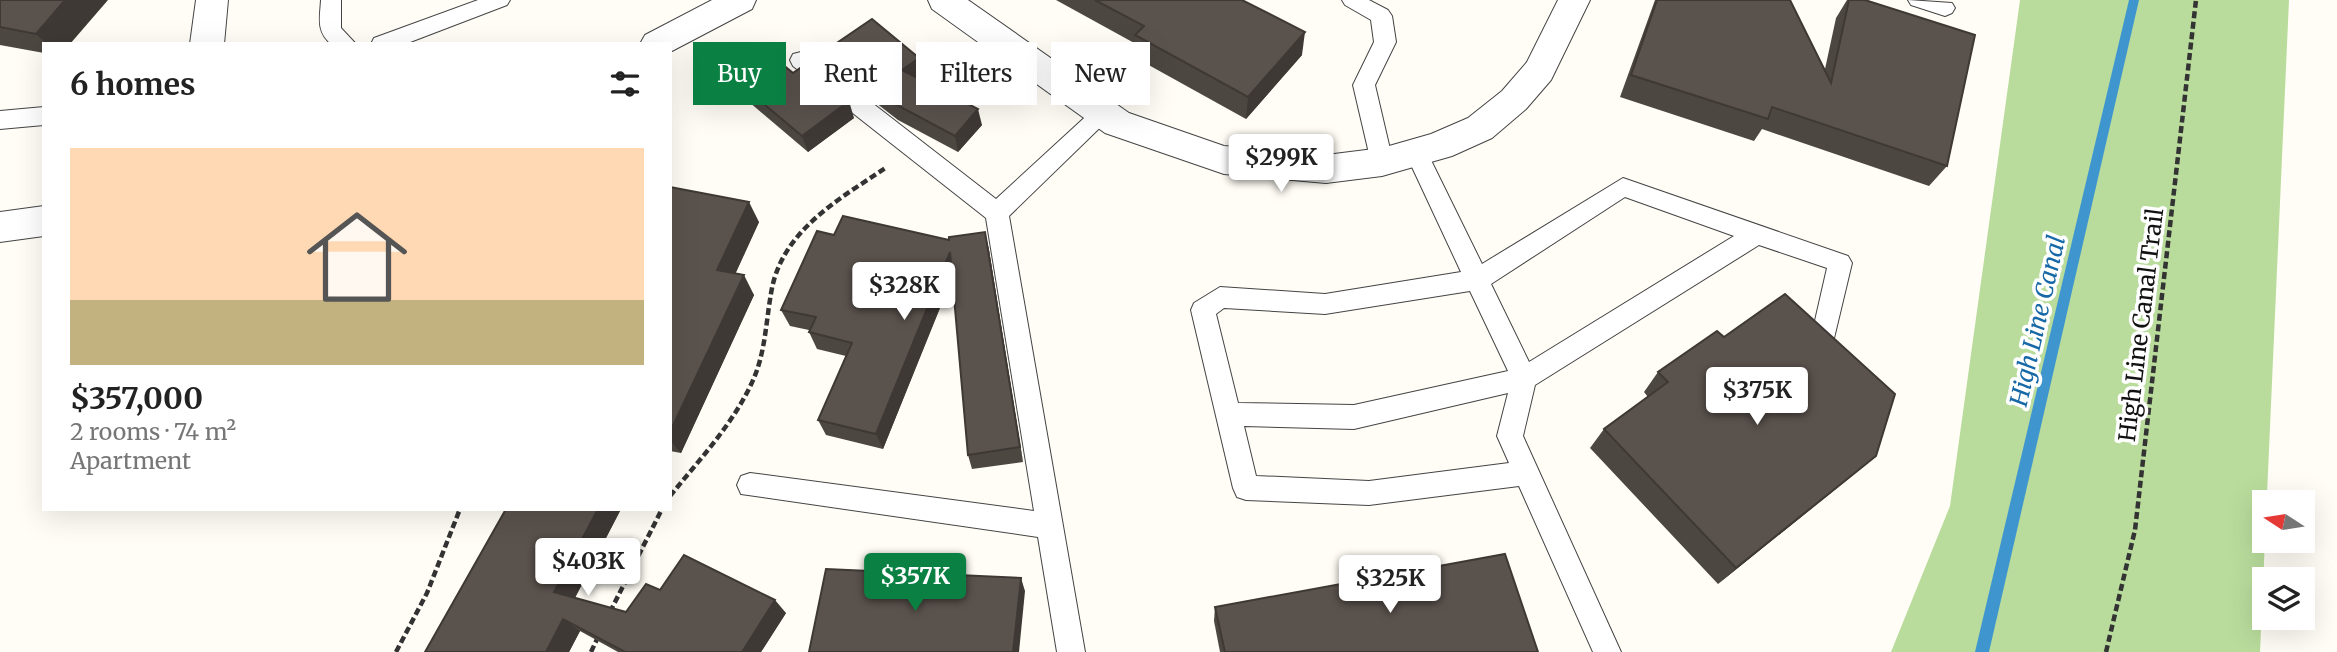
<!DOCTYPE html>
<meta charset="utf-8">
<style>
:root{--surface:#fff;--page:#f2f2f2;--text:#222;--muted:#767676;--accent:#0b8043}
body{margin:0;font-family:Merriweather,serif;background:var(--page);color:var(--text);height:100vh;display:flex;flex-direction:column;font-size:26px;white-space:nowrap}
*{box-sizing:border-box;margin:0}
p{font-size:23px;color:var(--muted)}
.icon{flex:none;width:38px;height:38px;fill:none;stroke:currentColor;stroke-width:2;stroke-linecap:round;stroke-linejoin:round}
.map{position:relative;flex:1;overflow:hidden}
.details{position:absolute;left:42px;top:42px;width:630px;height:469px;display:flex;flex-direction:column;background:var(--surface);border-radius:0px;box-shadow:0 7px 28px #0002}
.details>*{flex:none}
.guide{position:absolute;left:693px;top:42px;width:665px;height:63px;display:flex;gap:14px}
.needle{width:46px;rotate:282deg}
.fabs{position:absolute;left:2252px;top:490px;display:grid;gap:14px}
.fabs a{display:grid;place-items:center;width:63px;height:63px;border-radius:0px;background:var(--surface);box-shadow:0 7px 28px #0002;font-size:35px}
.price{position:absolute;translate:-50% -60px;padding:0 16px;border-radius:7px;background:#fff;color:#222;font-size:23px;line-height:46px;filter:drop-shadow(0 2px 4px #0008)}
.price::after{content:'';position:absolute;left:50%;top:42px;width:21px;height:16px;margin-left:-10px;background:inherit;clip-path:polygon(0 0,100% 0,50% 100%)}
.price.current{background:var(--accent);color:#fff}
ul{padding:0;list-style:none}
li{display:grid;align-content:center;gap:14px;height:371px;padding:0 28px}
li span{display:grid;place-items:center;height:217px;border-radius:0px;color:#555}
li>.icon{margin-inline-start:auto}
span .icon{width:126px;height:126px;fill:#fffc;stroke-width:1}
li b{font-size:30px}
h2{display:flex;justify-content:space-between;align-items:center;height:84px;padding:0 28px;font-size:30px}
.pill{padding:0 24px;border-radius:0px;background:var(--surface);box-shadow:0 7px 28px #0002;font-size:24px;line-height:63px}
.pill.current{background:var(--accent);color:#fff}
.map>svg:first-child{display:block}
</style>
<div class="map">
<svg width="2337" height="652" viewBox="0 0 2337 652">
<rect width="100%" height="100%" fill="#fffdf5"/>
<path fill="#b9dc9c" d="M2020,0h269l-29,652h-369l59,-146z"/>
<g fill="none" stroke-linecap="round" stroke-linejoin="round">
<path fill="#3f96cf" fill-rule="evenodd" d="M2129,0h10l-150,652h-14z"/>
<g stroke="#444" stroke-width="2">
<g id="lane">
<path d="M321,0h20v28l15,16h-25c-15,-13 -11,-26 -10,-44z"/>
<path d="M478,0h32l-3,5 -102,39h-34l3,-6z"/>
<path d="M1342,0h27l19,10 4,6 4,26 -21,43 18,77 -3,6 -8,3 -8,-3 -3,-6 -18,-77 21,-43 -3,-22 -26,-15z"/>
<path d="M1908,0l44,3 3,5 -3,5 -7,3 -34,-11z"/>
<path d="M801,52l8,2 187,145 99,-91 8,-3 8,3 3,6 -105,102 76,436h-28l-19,-115 -297,-43 -4,-9 4,-9 9,-3 284,38 -48,-293 -193,-152 -3,-6 3,-6z"/>
<path d="M44,107v18l-44,4v-18z"/>
<path d="M1416,143l8,3 58,118 141,-86 225,78 4,7 -22,92 -9,3 -9,-3 -3,-8 18,-79 -68,-23 -224,140 -12,51 98,216h-28l-74,-166 -150,19 -123,-5 -9,-3 -4,-9 -42,-178 3,-7 26,-16 105,7 136,-22 -56,-120 3,-6zM1625,197l109,39 -205,126 -38,-78zM1470,291l38,80 -154,34 -116,-2 -22,-89 8,-6 101,6zM1508,393l-11,43 12,27 -140,18 -113,-5 -12,-50 110,3z"/>
</g>
</g>
<g stroke="#444" stroke-width="2">
<g id="street">
<path d="M196,0h32l-4,44h-34z"/>
<path d="M712,0h44l-4,9 -82,43v-8h-30l5,-9z"/>
<path d="M928,0h40l161,113 95,33 102,9 56,-7 49,-14 37,-16 34,-27 25,-29 31,-62h32l-39,80 -25,29 -34,29 -40,18 -70,20 -56,7 -102,-9 -119,-41 -173,-124z"/>
<path d="M44,206v30l-44,6v-30z"/>
</g>
</g>
<g stroke="#333" stroke-width="4.5" stroke-dasharray="7 3.5" stroke-linecap="butt">
<path d="M670,496c30,-37 65,-74 84,-118 12,-29 12,-59 18,-90 12,-59 69,-90 115,-121"/>
<path d="M610,612l52,-103"/>
<path d="M396,652l31,-59 33,-84"/>
<path d="M591,652l8,-17"/>
<path d="M2106,652l29,-122 61,-530"/>
</g>
<use href="#lane" fill="#fff" fill-rule="evenodd"/>
<use href="#street" fill="#fff" fill-rule="evenodd"/>
</g>
<g fill="#4d4742">
<path d="M0,0l70,44h-26v9l-44,-8z"/>
<path d="M1056,0h186l60,55 -56,64 -110,-61v-14z"/>
<path d="M1655,0h135l35,69 11,-51 11,-18h18l82,166 -18,20 -167,-57 -8,12 -134,-44z"/>
<path d="M825,51l94,7 4,17 -5,3 64,47 -24,27 -60,-32 -67,-52z"/>
<path d="M793,73l61,45 -46,34 -66,-56 -8,-17z"/>
<path d="M670,187l89,35 -24,52 19,21 -73,158 -11,-2z"/>
<path d="M985,232l4,18 34,212 -51,7 -4,-14 -15,-179 -70,173 -57,-14 -8,-15 28,-64 -29,-7 -8,-17v-2l-19,-4 -9,-16 53,-75 115,5z"/>
<path d="M1658,372l196,102 -136,110 -128,-136 14,-19 44,-32 -4,-5z"/>
<path d="M506,509h115l-46,89 51,14 34,-22 126,23 -25,39h-143l-38,-21 -11,21z"/>
<path d="M1215,607l323,45h-318l-6,-31z"/>
</g>
<g fill="#3f3936">
<path d="M65,0h43l-38,44h-23l-11,-10z"/>
<path d="M1305,32l-3,23 -56,64 2,-22z"/>
<path d="M919,58l4,17 -17,12 -4,-17z"/>
<path d="M849,101l5,17 -46,34 -6,-16z"/>
<path d="M978,109l4,16 -24,27 -3,-16z"/>
<path d="M749,202l10,20 -31,68 -11,-20z"/>
<path d="M985,232l4,18 34,212 -3,-15z"/>
<path d="M950,252l5,18 -72,179 -7,-15z"/>
<path d="M744,275l10,20 -73,158 -11,-13v-8z"/>
<path d="M1876,456l-22,18 -136,110 18,-16z"/>
<path d="M598,509h23l-50,96 -17,-13z"/>
<path d="M1021,578l4,13 -6,61h-6z"/>
<path d="M775,600l11,13 -25,39h-19z"/>
<path d="M563,619l17,12 -11,21h-23z"/>
</g>
<g fill="#5a524d" stroke="#3f3936" stroke-width="2">
<path d="M0,0h65l-29,34 -36,-7z"/>
<path d="M1095,0h147l63,32 -57,65 -113,-62 9,-9z"/>
<path d="M1657,0h133l41,83 18,-83h16l110,35 -28,131 -175,-59 -4,12 -137,-44z"/>
<path d="M872,19l47,39 -17,12 76,39 -23,27 -62,-33 -68,-52z"/>
<path d="M770,54l23,19 10,-7 46,35 -47,35 -68,-57z"/>
<path d="M670,187l79,15 -32,68 27,5 -74,157z"/>
<path d="M843,216l106,24v-3l36,-5 35,215 -52,8 -18,-203 -74,182 -58,-14 34,-77 -43,-11 7,-15 -35,-7 36,-79 17,4z"/>
<path d="M1785,294l110,100 -19,62 -140,112 -132,-139 64,-47 -10,-10 59,-41 7,6z"/>
<path d="M506,509h92l-44,83 72,20 20,-28 14,6 24,-35 91,45 -33,52h-117l-62,-33 -17,33h-121z"/>
<path d="M1505,554l33,98h-313l-10,-45z"/>
<path d="M826,569l195,9 -8,74h-204z"/>
</g>
<g text-anchor="middle" stroke-width="7" stroke-linejoin="round" paint-order="stroke">
<g font-size="23" fill="#111" stroke="#fff">
<text transform="translate(2141 325) rotate(-83)" y="8">High Line Canal Trail</text>
</g>
<g font-size="24" font-style="italic" fill="#1768a6" stroke="#fff">
<text transform="translate(2038 321) rotate(-77)" y="8">High Line Canal</text>
</g>
</g>
</svg>
<div class="fabs">
<a><svg class="needle" viewBox="-14 -14 28 28"><path d="M0-13l5 13h-10z" fill="#e53935"/><path d="M0 13l5-13h-10z" fill="#767676"/></svg></a>
<a><svg class="icon" aria-label="layers" viewBox="0 0 24 24"><path d="M12 4l9 5-9 5-9-5zM3 14l9 5 9-5"/></svg></a>
</div>
<b class="price" style="left:1281px;top:194px">$299K</b>
<b class="price" style="left:904px;top:322px">$328K</b>
<b class="price" style="left:1757px;top:427px">$375K</b>
<b class="price" style="left:588px;top:598px">$403K</b>
<b class="price current" style="left:915px;top:613px">$357K</b>
<b class="price" style="left:1390px;top:615px">$325K</b>
<div class="guide">
<a class="pill current">Buy</a>
<a class="pill">Rent</a>
<a class="pill">Filters</a>
<a class="pill">New</a>
</div>
<section class="details">
<h2>6 homes<svg class="icon" aria-label="filters" viewBox="0 0 24 24"><path d="M4 7h16M4 17h16"/><circle cx="9" cy="7" r="2"/><circle cx="15" cy="17" r="2"/></svg></h2>
<ul>
<li><span style="background:linear-gradient(#ffd9b3 70%,#c2b280 0)"><svg class="icon" aria-label="home" viewBox="0 0 24 24"><path d="M3 11l9-7 9 7M6 9v11h12V9"/></svg></span><div><b>$357,000</b><p>2 rooms · 74 m²</p><p>Apartment</p></div></li>
</ul>
</section>
</div>
